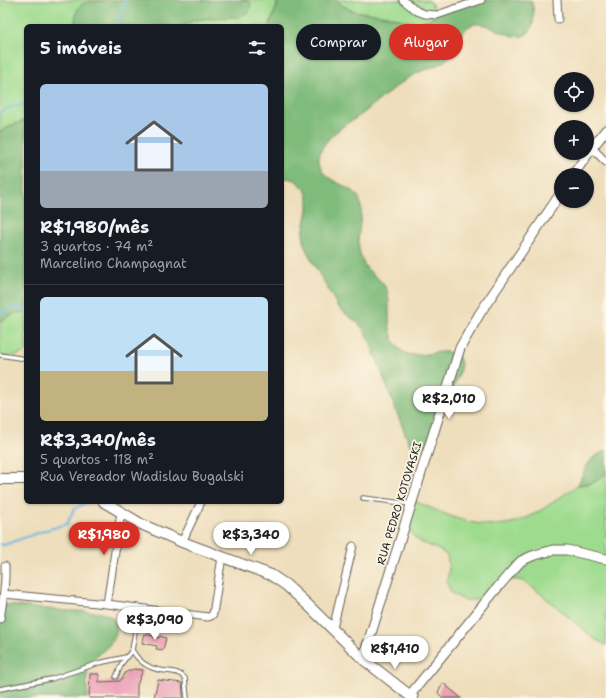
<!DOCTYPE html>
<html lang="pt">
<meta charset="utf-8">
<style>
:root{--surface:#171b24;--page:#20242c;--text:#f1f3f6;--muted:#9ea1a6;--line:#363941;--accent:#d93025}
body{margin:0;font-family:"Shantell Sans",sans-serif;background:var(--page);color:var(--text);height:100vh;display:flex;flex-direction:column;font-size:15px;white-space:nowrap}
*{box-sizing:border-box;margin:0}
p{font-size:13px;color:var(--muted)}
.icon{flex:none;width:22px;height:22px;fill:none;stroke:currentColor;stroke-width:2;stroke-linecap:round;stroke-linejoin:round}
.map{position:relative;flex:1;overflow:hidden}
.details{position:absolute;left:24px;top:24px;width:260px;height:480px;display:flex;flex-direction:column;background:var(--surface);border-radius:6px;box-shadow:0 1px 3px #0004}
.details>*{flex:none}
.top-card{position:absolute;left:296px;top:24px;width:250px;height:36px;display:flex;gap:8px}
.fabs{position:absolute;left:554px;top:72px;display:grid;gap:8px}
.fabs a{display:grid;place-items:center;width:40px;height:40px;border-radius:50%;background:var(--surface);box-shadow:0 1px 3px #0004;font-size:20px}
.price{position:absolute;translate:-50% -34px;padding:0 9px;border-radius:14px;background:#fff;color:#222;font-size:13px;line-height:26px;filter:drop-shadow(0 1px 2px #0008)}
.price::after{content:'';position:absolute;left:50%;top:24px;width:12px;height:9px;margin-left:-6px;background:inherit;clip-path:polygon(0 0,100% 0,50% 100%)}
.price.on{background:var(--accent);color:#fff}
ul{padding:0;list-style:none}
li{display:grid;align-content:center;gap:8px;height:212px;padding:0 16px}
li+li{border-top:1px solid var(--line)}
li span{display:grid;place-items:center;height:124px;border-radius:6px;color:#555}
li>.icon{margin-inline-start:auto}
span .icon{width:72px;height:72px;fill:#fffc;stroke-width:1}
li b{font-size:17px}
h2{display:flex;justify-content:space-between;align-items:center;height:48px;padding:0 16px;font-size:17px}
.chip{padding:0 14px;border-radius:18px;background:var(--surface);box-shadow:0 1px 3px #0004;font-size:14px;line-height:36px}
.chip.on{background:var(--accent);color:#fff}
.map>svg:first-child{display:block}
</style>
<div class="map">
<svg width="606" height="698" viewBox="0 0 606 698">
<rect width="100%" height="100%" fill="#fcf5e5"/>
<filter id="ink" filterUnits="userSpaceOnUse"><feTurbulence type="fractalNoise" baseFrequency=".025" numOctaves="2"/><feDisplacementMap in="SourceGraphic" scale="8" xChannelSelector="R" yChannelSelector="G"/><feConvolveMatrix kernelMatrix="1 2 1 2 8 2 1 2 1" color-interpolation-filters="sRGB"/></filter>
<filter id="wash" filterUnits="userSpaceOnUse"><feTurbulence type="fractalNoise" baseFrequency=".012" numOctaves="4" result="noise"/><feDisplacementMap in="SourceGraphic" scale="16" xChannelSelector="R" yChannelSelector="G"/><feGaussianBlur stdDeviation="0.9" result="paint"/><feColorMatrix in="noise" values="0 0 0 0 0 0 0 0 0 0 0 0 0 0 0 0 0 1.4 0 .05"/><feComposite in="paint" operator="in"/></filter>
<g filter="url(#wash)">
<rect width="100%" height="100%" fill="#eedebb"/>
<g fill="#9fdb8f" stroke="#5e7c56">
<path d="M0,0h107l-4,1 -28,20v5h-49v94l-16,6 -10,6z"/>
<path d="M240,0h37v6l-8,20h-87l12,-6 17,-2 35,-18z"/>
<path d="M336,0h93l9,14 -9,5 -13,4 -5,-1 -24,-6 -34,-5 -10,-5z"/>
<path d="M17,312h9v40l-17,6 -9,-2v-34l5,-4z"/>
<path d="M606,473v172l-11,-6 -60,-50c-5,-3 -10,-8 -16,-9 -21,-3 -33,24 -54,20 -5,-1 -9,-5 -14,-7l-4,-11 2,-14 -2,-13c-3,-1 -5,-4 -8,-5 -6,-3 -12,-5 -18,-8 -17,-9 -11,-26 -9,-42 36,15 72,35 112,19 15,-6 33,-20 47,-29 2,-1 5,-4 8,-5 3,-1 6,0 9,-1 7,-1 13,-6 18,-11z"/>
</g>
<g fill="#7fbb7a" stroke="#4e6c4b">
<path d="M107,0h139l5,3 -2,9 -11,5 -27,1 -17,2 -12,6h-107c0,-10 1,-22 13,-24 6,-1 13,0 19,-2z"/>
<path d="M277,0h59l7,6 10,5 34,5 24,6 5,1 13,-4 34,-19h68c4,9 4,28 -4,34 -13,10 -36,-12 -52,-10 -15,2 -19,28 -29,36 -10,8 -23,9 -33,15 -18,11 -34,26 -51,39 -6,5 -14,8 -20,13 -5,4 -11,9 -15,14 -5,6 -8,12 -8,19 2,26 36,22 41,41 4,15 -4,32 -1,48 1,5 3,12 6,17 6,9 18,14 22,24 2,6 2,13 2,18 0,16 0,31 12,42 12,12 37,-2 50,3 3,0 6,3 8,4l2,7 -2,10 -29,71 -13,3 -7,-3 -10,-24 -30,-79 -6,-12 -6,-7 -11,-8 -9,-8 -27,-48 -6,-12 -2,-13 5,-25v-12l-3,-8 -10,-9 -13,-3v-151h-13l8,-20z"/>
<path d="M26,120v192c-10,0 -18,4 -26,10v-190l10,-6z"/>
<path d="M606,450v23c-9,9 -16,11 -28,12l9,-20 7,-8z"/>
<path d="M0,604c23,3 47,5 70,7 10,0 32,0 40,5 9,7 8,19 1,27 -4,6 -11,9 -16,14 -10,10 -9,28 -7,41h-88z"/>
</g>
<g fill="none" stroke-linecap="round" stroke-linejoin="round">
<g stroke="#6db9e6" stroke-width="2">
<path d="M116,26l6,-17 4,-9"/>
<path d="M0,113l10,-6 16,-3"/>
<path d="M0,313l15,-7 11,6"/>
<path d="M0,544l4,1 39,-14 24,-7 7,-15 14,-7"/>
</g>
</g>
<g id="blocks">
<g fill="#eba0b7">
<path d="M145,634l14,4 1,-2 6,2 -3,12 -7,-1 1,-3 -15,-3z"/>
<path d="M134,669l9,1 -6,15v13h-48l1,-24h9v8l21,-1 6,-9z"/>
<path d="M158,680l24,3 1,10v5h-29z"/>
<path d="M443,683l18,15h-18l-5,-5 1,-3z"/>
</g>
</g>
</g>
<g filter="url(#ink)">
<use href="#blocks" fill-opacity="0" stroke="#666054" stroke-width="1"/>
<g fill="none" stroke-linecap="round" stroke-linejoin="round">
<g stroke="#666054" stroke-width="5.5">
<g id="service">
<path d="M0,355l26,4"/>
<path d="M363,498l47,6"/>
<path d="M139,608l-7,42c6,11 14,17 27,20 9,2 19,0 26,8l2,20"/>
<path d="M116,677l6,-14 10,-13"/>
<path d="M0,689l51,-10 48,-16 27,-6"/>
</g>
</g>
<g stroke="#666054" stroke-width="9">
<g id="minor">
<path d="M403,0l14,11 8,3 12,1 44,-15"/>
<path d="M557,0l1,19"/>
<path d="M592,148l14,14"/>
<path d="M182,542l19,-40"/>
<path d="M4,594l103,10 101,13 3,-1 2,-2 9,-57"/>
<path d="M107,604l14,-92"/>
<path d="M0,619c3,-18 6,-35 5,-53"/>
<path d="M333,628l20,-82"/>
</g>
</g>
<g stroke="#666054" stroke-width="11">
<g id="tertiary">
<path d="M573,175l19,-27 14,-18"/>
<path d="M363,659l97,-311 20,-35 81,-120"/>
<path d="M410,695l83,-102 17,-20 11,-12 11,-5 21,-6h14l39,9"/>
</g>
</g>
<g stroke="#666054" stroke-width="12">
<g id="secondary">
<path d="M0,479h26"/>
<path d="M104,502l37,22 41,18 89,33 15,10 23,21 54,53 50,39"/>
</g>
</g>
<use href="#service" stroke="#fff" stroke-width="3.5"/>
<use href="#minor" stroke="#fff" stroke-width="7"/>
<use href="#tertiary" stroke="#fff" stroke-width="9"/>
<use href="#secondary" stroke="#fff" stroke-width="10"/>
</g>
</g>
<g text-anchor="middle" stroke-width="3.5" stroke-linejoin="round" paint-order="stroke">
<g font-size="11" fill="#1c1c1c" stroke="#fcf5e5">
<text transform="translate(399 503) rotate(-73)" y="4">RUA PEDRO KOTOVASKI</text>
</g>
</g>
</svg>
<div class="fabs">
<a><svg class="icon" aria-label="locate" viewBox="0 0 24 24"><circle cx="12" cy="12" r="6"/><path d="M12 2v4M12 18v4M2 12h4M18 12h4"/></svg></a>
<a>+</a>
<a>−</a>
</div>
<b class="price" style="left:449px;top:420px">R$2,010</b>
<b class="price on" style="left:104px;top:556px">R$1,980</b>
<b class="price" style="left:251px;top:556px">R$3,340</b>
<b class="price" style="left:155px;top:641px">R$3,090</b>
<b class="price" style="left:395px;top:670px">R$1,410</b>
<div class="top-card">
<a class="chip">Comprar</a>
<a class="chip on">Alugar</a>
</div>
<section class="details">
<h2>5 imóveis<svg class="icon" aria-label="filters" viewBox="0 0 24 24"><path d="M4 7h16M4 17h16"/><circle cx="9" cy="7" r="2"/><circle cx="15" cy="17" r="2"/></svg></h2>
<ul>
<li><span style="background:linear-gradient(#a9c7e8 70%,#9aa5b1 0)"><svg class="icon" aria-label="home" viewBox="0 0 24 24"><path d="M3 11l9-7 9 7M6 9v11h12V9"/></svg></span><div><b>R$1,980/mês</b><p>3 quartos · 74 m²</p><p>Marcelino Champagnat</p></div></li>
<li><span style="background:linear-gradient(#bfe0f5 60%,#c2b280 0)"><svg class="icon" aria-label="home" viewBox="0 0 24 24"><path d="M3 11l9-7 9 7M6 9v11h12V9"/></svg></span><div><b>R$3,340/mês</b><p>5 quartos · 118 m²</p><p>Rua Vereador Wadislau Bugalski</p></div></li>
</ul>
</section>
</div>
